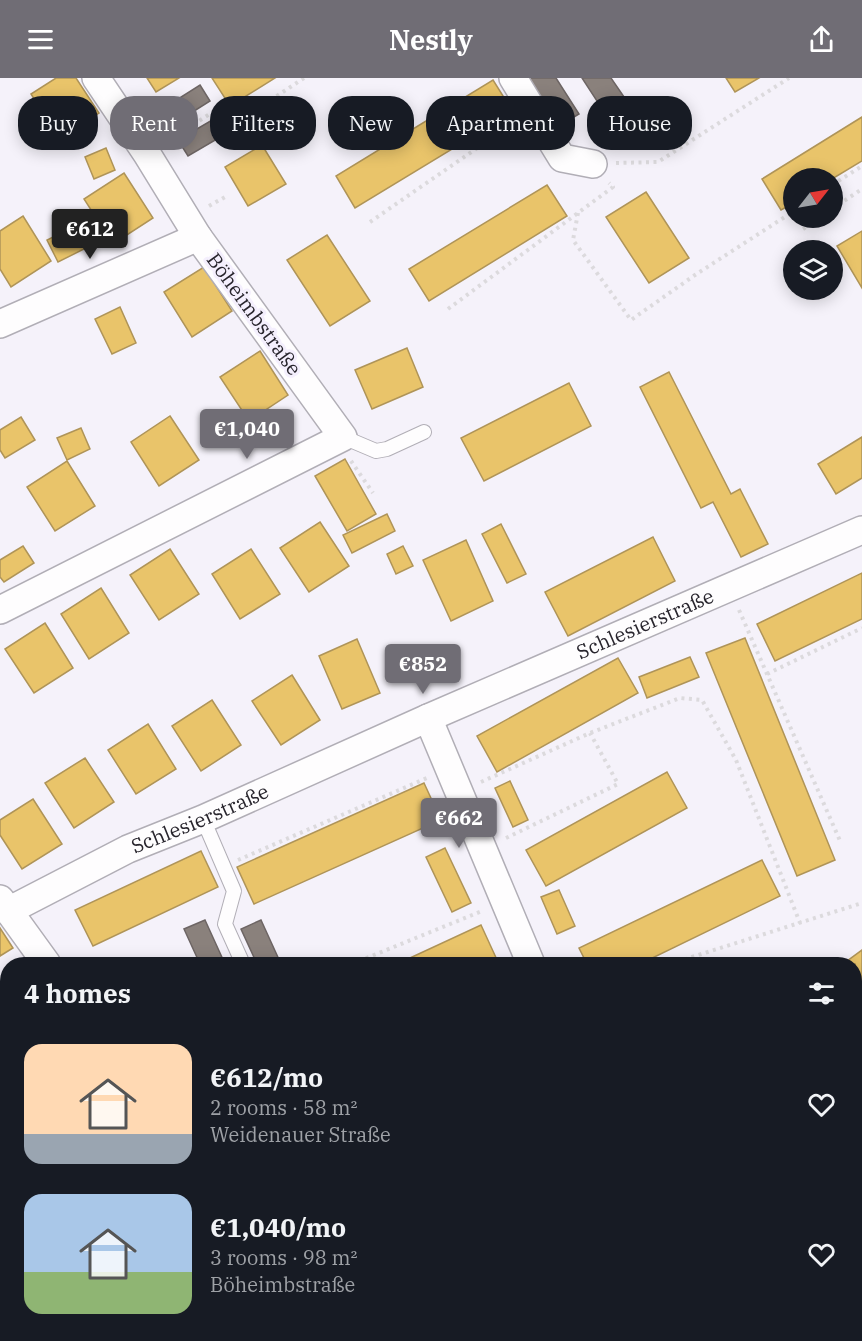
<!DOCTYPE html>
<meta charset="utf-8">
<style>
:root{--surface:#171b24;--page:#242831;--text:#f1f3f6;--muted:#9ea1a6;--accent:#706d75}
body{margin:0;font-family:"IBM Plex Serif",serif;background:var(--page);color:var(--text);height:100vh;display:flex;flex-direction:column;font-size:22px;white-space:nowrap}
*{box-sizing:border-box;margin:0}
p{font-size:20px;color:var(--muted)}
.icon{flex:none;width:33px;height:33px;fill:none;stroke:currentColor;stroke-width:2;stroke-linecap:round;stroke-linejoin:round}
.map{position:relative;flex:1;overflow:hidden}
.side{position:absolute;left:0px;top:879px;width:862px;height:384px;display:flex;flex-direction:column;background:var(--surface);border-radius:24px 24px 0 0;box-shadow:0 3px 15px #0003}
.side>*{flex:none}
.top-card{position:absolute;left:18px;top:18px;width:826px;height:54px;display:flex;gap:12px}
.needle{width:39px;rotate:59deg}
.controls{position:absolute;left:783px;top:90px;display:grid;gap:12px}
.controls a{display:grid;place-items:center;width:60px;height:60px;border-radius:50%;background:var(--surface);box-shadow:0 3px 15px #0003;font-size:30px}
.price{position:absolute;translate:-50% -51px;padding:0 14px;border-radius:6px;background:var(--accent);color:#fff;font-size:20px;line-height:39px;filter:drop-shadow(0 2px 3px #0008)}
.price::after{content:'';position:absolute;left:50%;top:36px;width:18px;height:14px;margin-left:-9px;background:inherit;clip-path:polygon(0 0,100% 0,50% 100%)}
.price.selected{background:#222;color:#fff}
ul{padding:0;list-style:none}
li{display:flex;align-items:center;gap:18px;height:150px;padding:0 24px}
li span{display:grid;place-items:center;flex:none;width:168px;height:120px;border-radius:18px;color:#555}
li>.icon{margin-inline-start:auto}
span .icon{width:72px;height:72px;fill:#fffc;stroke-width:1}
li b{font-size:26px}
h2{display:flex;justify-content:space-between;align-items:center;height:72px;padding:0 24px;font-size:26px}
.pill{padding:0 21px;border-radius:24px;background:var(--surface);box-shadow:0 3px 15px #0003;font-size:21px;line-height:54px}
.pill.selected{background:var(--accent);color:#fff}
header{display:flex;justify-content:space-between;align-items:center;height:78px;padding:0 24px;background:var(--accent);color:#fff;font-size:27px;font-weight:700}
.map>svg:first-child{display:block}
</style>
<header><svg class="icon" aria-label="menu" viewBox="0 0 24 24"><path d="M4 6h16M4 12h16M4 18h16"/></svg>Nestly<svg class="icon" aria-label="share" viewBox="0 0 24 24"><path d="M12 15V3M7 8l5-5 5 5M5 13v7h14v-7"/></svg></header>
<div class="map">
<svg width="862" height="1263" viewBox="0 0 862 1263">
<rect width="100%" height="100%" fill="#f5f2fa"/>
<g fill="#e9c46a" stroke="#af9458" stroke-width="1.5">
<path d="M56,0h20l23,35 -40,26 -28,-45z"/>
<path d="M147,0h32l-23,14z"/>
<path d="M212,0h63l-45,28z"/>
<path d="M726,0h33l-24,14z"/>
<path d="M493,2l20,32 -158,96 -19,-32z"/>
<path d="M862,39v44l-30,18 -38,-1v25l-13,7 -19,-31z"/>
<path d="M262,67l24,39 -38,22 -23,-39z"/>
<path d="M106,70l9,22 -21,9 -9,-22z"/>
<path d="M124,95l29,45 -40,26 -29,-45z"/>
<path d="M547,107l20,31 -138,85 -20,-32z"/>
<path d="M646,114l43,66 -40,25 -43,-66z"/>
<path d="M23,138l28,45 -40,26 -11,-18v-38z"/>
<path d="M75,148l11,22 -28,14 -11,-22z"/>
<path d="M862,153v57l-25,-42z"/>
<path d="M327,157l43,66 -40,25 -43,-66z"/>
<path d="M204,189l28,44 -40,26 -28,-45z"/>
<path d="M120,229l16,36 -24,11 -17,-35z"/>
<path d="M407,270l16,39 -51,22 -17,-39z"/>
<path d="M260,273l28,44 -39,26 -29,-44z"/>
<path d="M669,294l62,122 9,-5 28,55 -27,13 -28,-55 -12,6 -61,-121z"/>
<path d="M569,305l22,43 -107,55 -23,-43z"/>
<path d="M170,338l29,44 -40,26 -28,-44z"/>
<path d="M21,339l14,23 -30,18 -5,-8v-20z"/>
<path d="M81,350l9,21 -23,11 -10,-22z"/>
<path d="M862,359v41l-26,16 -18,-30z"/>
<path d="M345,381l31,55 -29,17 -32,-55z"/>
<path d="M67,383l28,45 -40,25 -28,-44z"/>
<path d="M387,436l8,17 -43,22 -9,-18z"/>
<path d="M320,444l29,44 -40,26 -29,-44z"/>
<path d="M501,446l25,50 -19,9 -25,-49z"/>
<path d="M653,459l22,44 -107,55 -23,-44z"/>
<path d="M466,462l27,61 -42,20 -28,-61z"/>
<path d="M23,468l11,17 -30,19 -4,-5v-17z"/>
<path d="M403,468l10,20 -17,8 -9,-20z"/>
<path d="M170,471l29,45 -40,26 -29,-45z"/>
<path d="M251,471l29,45 -40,25 -28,-45z"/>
<path d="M862,495v46l-87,42 -18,-37z"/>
<path d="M101,510l28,45 -40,26 -28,-45z"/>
<path d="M45,545l28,45 -39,25 -29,-44z"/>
<path d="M745,560l90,222 -38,16 -91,-223z"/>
<path d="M357,561l23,54 -38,16 -23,-53z"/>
<path d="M690,579l9,20 -52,21 -8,-21z"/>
<path d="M618,580l20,35 -141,79 -20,-36z"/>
<path d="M292,597l28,45 -39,25 -29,-44z"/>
<path d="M212,622l29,45 -40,26 -29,-45z"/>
<path d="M148,646l28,45 -40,25 -28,-44z"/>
<path d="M85,680l29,44 -40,26 -29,-45z"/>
<path d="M667,694l20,36 -141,78 -20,-36z"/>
<path d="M510,703l18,39 -15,7 -18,-39z"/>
<path d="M424,705l17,37 -187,84 -17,-37z"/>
<path d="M33,721l29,45 -40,25 -22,-34v-15z"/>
<path d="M445,770l26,55 -19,9 -26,-55z"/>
<path d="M201,773l17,36 -125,59 -18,-36z"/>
<path d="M762,782l18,36 -140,68h-53l-8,-16z"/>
<path d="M559,812l16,36 -18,8 -16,-37z"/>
<path d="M481,847l17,37 -6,2h-95z"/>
<path d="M0,850l13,20 -13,8z"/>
<path d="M862,872v62l-7,5v-53h-12z"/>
<path d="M8,934v25l-8,-12v-8z"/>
<path d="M862,1090v48l-7,4v-47z"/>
<path d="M2,1157l6,9v16l-8,5v-29z"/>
<path d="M442,1256h64l4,6 -63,1z"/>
<path d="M622,1256h115l4,7h-125l-2,-3z"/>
</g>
<path fill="#e76f51" stroke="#ae5946" stroke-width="1.5" d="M168,1256h34l2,7h-34z"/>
<g fill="#8a817c" stroke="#6d6564" stroke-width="1.5">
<path d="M524,0h32l23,36 -23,14z"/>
<path d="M582,0h29l22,32 -21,14z"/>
<path d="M200,7l10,16 -41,26 -10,-16z"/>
<path d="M219,38l10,16 -41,24 -10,-16z"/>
<path d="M205,842l20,44h-25l-16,-35z"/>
<path d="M261,842l20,44h-24l-16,-35z"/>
<path d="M813,1256h41l-13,7h-40z"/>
</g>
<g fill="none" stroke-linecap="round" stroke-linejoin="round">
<g stroke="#b1aeb6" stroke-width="16">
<g id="lane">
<path d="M343,359l33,14 11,-2 37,-17"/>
<path d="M203,741l31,72 -9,33 18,40"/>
</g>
</g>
<g stroke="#b1aeb6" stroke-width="30">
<g id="street">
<path d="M513,0l49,80 31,6"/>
<path d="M0,246l198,-87"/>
<path d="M0,532l343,-173 -145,-200 -51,-83 -51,-76"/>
<path d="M428,640l103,246"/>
<path d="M0,821l47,65"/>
<path id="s1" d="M8,833l120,-62 75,-30 225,-101 434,-188"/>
<path d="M855,1049l7,-2"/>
<path d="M0,1116l8,-2"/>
<path d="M234,1256l2,7"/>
<path d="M552,1263l10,-7"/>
</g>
</g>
<g stroke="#dcdadd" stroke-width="4" stroke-dasharray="3 4.5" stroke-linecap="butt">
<path d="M168,63l51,-33 14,17 71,-47"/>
<path d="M616,85l42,-1 131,-84"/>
<path d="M832,107l30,-19"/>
<path d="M209,128l16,-9"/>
<path d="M832,131l30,-20"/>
<path d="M578,135l-5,27 58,80 64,-45 99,-64"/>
<path d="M370,144l142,-98"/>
<path d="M803,151l17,-11"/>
<path d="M448,231l165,-122 -4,-4"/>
<path d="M351,383l22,32"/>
<path d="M739,532l102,233"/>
<path d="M767,596l95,-46"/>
<path d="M481,704l109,-49 90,-35 22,2 34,60 64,163"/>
<path d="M506,760l112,-54 -28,-51"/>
<path d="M238,782l189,-82"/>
<path d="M352,886l130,-53"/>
<path d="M670,886l192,-61"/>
<path d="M855,982l3,-2 4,6"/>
<path d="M855,1157l7,-4"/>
</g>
<use href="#lane" stroke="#fefdfe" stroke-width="14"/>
<use href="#street" stroke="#fefdfe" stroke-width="27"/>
</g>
<g text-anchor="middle" stroke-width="6" stroke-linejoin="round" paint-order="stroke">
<g font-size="20" fill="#28252d" stroke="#f4effd">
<text transform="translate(254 236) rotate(54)" y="7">Böheimbstraße</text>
<text dy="7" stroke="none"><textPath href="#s1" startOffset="699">Schlesierstraße</textPath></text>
<text dy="7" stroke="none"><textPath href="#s1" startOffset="213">Schlesierstraße</textPath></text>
</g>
</g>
</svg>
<div class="controls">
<a><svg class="needle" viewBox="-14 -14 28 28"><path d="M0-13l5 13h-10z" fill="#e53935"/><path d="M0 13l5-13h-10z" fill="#9ea1a6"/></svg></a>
<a><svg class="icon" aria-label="layers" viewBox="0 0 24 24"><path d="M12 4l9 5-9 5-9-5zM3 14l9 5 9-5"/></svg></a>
</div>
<b class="price selected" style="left:90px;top:182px">€612</b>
<b class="price" style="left:247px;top:382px">€1,040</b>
<b class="price" style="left:423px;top:617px">€852</b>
<b class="price" style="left:459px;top:771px">€662</b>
<div class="top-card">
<a class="pill">Buy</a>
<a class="pill selected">Rent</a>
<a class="pill">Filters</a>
<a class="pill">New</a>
<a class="pill">Apartment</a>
<a class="pill">House</a>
</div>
<section class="side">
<h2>4 homes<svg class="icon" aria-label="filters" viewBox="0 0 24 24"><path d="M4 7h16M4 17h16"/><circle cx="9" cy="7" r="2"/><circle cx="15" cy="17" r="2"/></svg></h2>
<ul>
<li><span style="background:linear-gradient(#ffd9b3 75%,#9aa5b1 0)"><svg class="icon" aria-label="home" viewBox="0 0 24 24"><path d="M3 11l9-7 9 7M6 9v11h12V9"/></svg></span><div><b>€612/mo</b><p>2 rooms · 58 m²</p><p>Weidenauer Straße</p></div><svg class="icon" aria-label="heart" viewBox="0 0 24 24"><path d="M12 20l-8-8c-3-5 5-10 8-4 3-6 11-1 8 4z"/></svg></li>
<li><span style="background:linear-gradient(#a9c7e8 65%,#8fb573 0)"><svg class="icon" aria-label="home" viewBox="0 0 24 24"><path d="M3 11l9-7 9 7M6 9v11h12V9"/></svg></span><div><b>€1,040/mo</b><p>3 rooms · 98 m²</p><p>Böheimbstraße</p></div><svg class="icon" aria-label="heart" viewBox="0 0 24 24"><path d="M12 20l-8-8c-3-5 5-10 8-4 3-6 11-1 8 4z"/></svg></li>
</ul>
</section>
</div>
